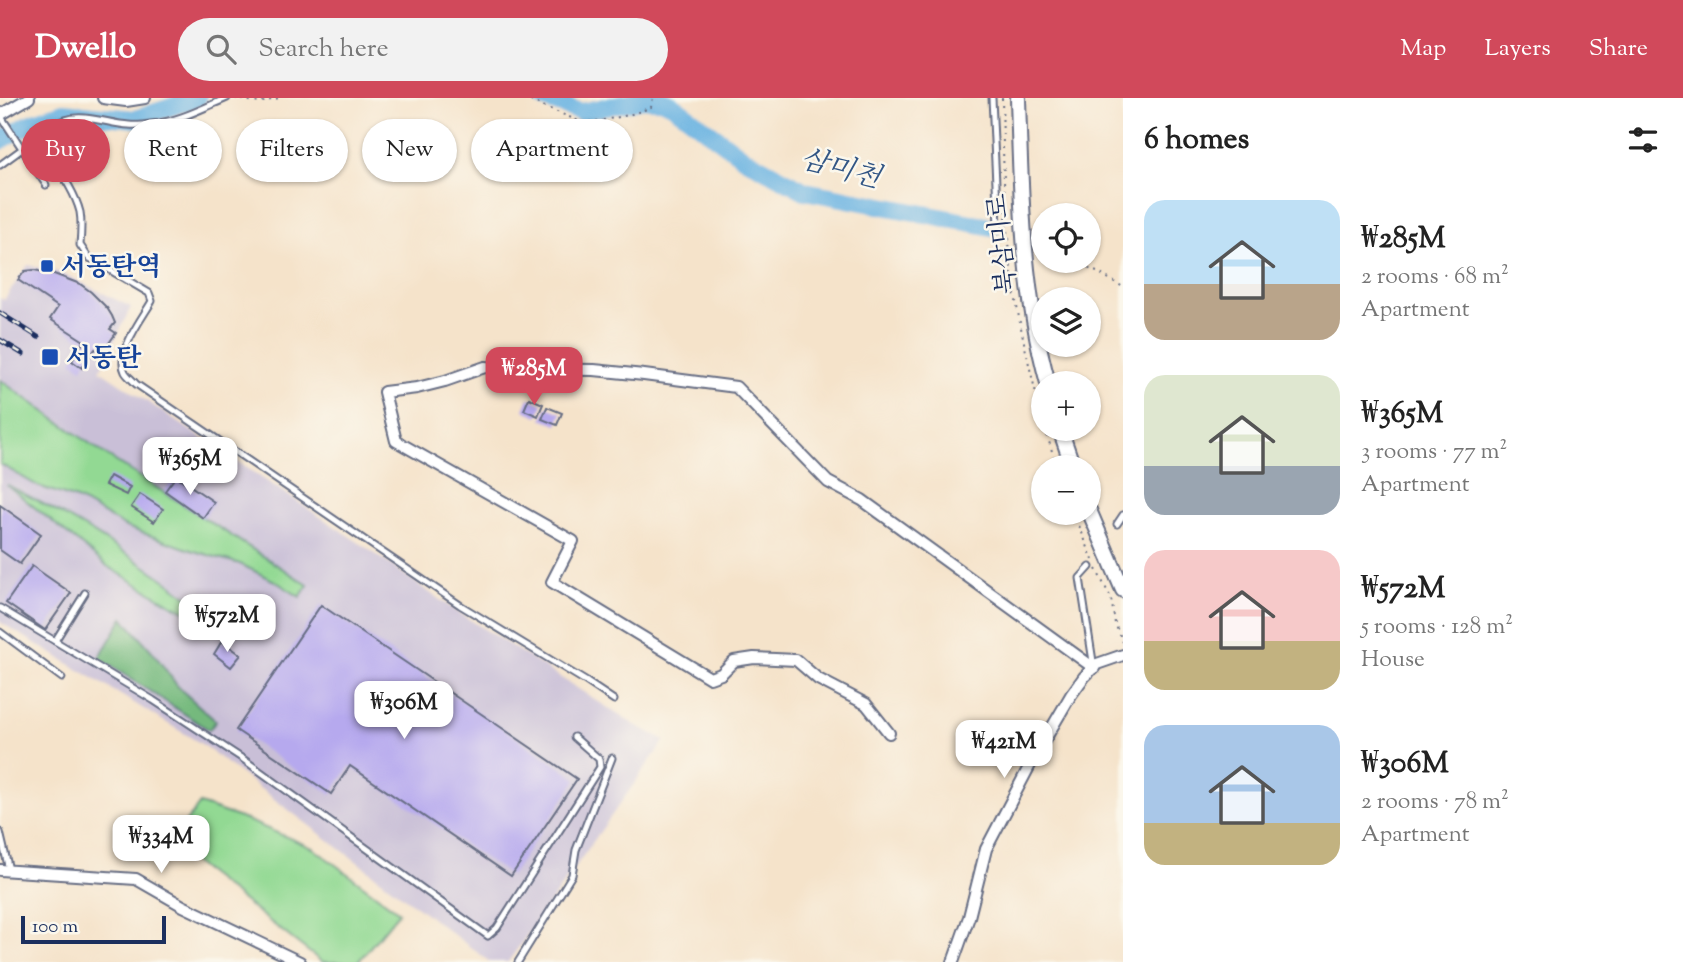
<!DOCTYPE html>
<meta charset="utf-8">
<style>
:root{--surface:#fff;--page:#f2f2f2;--text:#222;--muted:#767676;--accent:#d1495b}
body{margin:0;font-family:"Sorts Mill Goudy","Noto Serif KR",serif;background:var(--page);color:var(--text);height:100vh;display:flex;flex-direction:column;font-size:26px;white-space:nowrap}
*{box-sizing:border-box;margin:0}
p{font-size:23px;color:var(--muted)}
.icon{flex:none;width:38px;height:38px;fill:none;stroke:currentColor;stroke-width:2;stroke-linecap:round;stroke-linejoin:round}
.map{position:relative;flex:1;overflow:hidden}
.drawer{display:flex;flex-direction:column;background:var(--surface);width:560px}
.drawer>*{flex:none}
.top-card{position:absolute;left:21px;top:21px;width:665px;height:63px;display:flex;gap:14px}
.tools{position:absolute;left:1031px;top:105px;display:grid;gap:14px}
.tools a{display:grid;place-items:center;width:70px;height:70px;border-radius:50%;background:var(--surface);box-shadow:0 2px 5px #0004;font-size:35px}
.scale{position:absolute;left:21px;bottom:18px;width:145px;box-sizing:border-box;padding-left:7px;border:4px solid #1b2f5e;border-top:0;font-size:19px;line-height:24px;white-space:nowrap;color:#1b2f5e;-webkit-text-stroke:5px #fbf7ec;paint-order:stroke}
.price{position:absolute;translate:-50% -60px;padding:0 16px;border-radius:14px;background:#fff;color:#222;font-size:23px;line-height:46px;filter:drop-shadow(0 2px 4px #0008)}
.price::after{content:'';position:absolute;left:50%;top:42px;width:21px;height:16px;margin-left:-10px;background:inherit;clip-path:polygon(0 0,100% 0,50% 100%)}
.price.current{background:var(--accent);color:#fff}
ul{padding:0;list-style:none}
li{display:flex;align-items:center;gap:21px;height:175px;padding:0 21px}
li span{display:grid;place-items:center;flex:none;width:196px;height:140px;border-radius:21px;color:#555}
li>.icon{margin-inline-start:auto}
span .icon{width:84px;height:84px;fill:#fffc;stroke-width:1}
li b{font-size:30px}
h2{display:flex;justify-content:space-between;align-items:center;height:84px;padding:0 21px;font-size:30px}
.tag{padding:0 24px;border-radius:32px;background:var(--surface);box-shadow:0 2px 5px #0004;font-size:24px;line-height:63px}
.tag.current{background:var(--accent);color:#fff}
header{display:flex;align-items:center;gap:42px;box-sizing:border-box;height:98px;padding:0 35px;background:var(--accent);color:#fff}
header strong{font-size:33px}
nav{display:flex;gap:38px;margin-inline-start:auto;font-size:24px}
.search{width:490px;height:63px;background:var(--page);display:flex;align-items:center;gap:18px;box-sizing:border-box;padding:0 24px;border-radius:38px;color:var(--muted);font-size:26px}
main{display:flex;flex:1;min-height:0}
.map>svg:first-child{display:block}
</style>
<header>
<strong>Dwello</strong>
<div class="search"><svg class="icon" aria-label="search" viewBox="0 0 24 24"><circle cx="10" cy="10" r="6"/><path d="M15 15l6 6"/></svg>Search here</div>
<nav><a>Map</a><a>Layers</a><a>Share</a></nav>
</header>
<main>
<div class="map">
<svg width="1123" height="864" viewBox="0 0 1123 864">
<rect width="100%" height="100%" fill="#fbf7ec"/>
<filter id="ink" filterUnits="userSpaceOnUse"><feTurbulence type="fractalNoise" baseFrequency=".0143" numOctaves="2"/><feDisplacementMap in="SourceGraphic" scale="14" xChannelSelector="R" yChannelSelector="G"/><feConvolveMatrix kernelMatrix="1 2 1 2 8 2 1 2 1" color-interpolation-filters="sRGB"/></filter>
<filter id="wash" filterUnits="userSpaceOnUse"><feTurbulence type="fractalNoise" baseFrequency=".00686" numOctaves="4" result="noise"/><feDisplacementMap in="SourceGraphic" scale="28" xChannelSelector="R" yChannelSelector="G"/><feGaussianBlur stdDeviation="1.57" result="paint"/><feColorMatrix in="noise" values="0 0 0 0 0 0 0 0 0 0 0 0 0 0 0 0 0 1.4 0 .05"/><feComposite in="paint" operator="in"/></filter>
<g filter="url(#wash)">
<rect width="100%" height="100%" fill="#f5e3ca"/>
<path fill="#c9bfd7" d="M28,167l34,8 69,34 -31,63 261,174 92,65 182,116 30,15 -157,222h-18l-290,-219 -200,-121v-324l4,2z"/>
<g fill="#92d993" stroke="#568478" stroke-width="2">
<path d="M0,282l109,77 199,128 -8,12 -25,-16 -35,-17 -49,-14 -65,-23 -47,-27 -41,-14 -38,-22z"/>
<path d="M7,387c56,28 110,61 161,97 22,16 42,35 62,52l-61,-31 -62,-37z"/>
<path d="M200,706l49,17 64,27 86,64 -41,50h-36l-129,-100 -17,-28z"/>
</g>
<path fill="#75b97d" stroke="#48746e" stroke-width="2" d="M123,520l29,33 27,37 37,33 -7,9 -110,-72z"/>
<g fill="none" stroke-linecap="round" stroke-linejoin="round">
<g stroke="#69b2e1" stroke-width="18">
<path d="M542,0l39,14 63,-13 7,1"/>
<path d="M655,2h7l12,6 70,52 61,33 187,36"/>
<path d="M0,43l29,-17 34,-12 72,7 63,-21"/>
</g>
</g>
<g id="blocks">
<g fill="#b6a9ee">
<path d="M34,172l20,4 26,10 11,8 16,16 5,8 3,7 -5,6 6,4 -14,20 -7,-4 -13,19 -10,-7 12,-20 -34,-22 8,-12 -40,-27 7,-9z"/>
<path d="M529,300l14,6 -5,12 -14,-6z"/>
<path d="M547,309l15,6 -5,12 -15,-6z"/>
<path d="M110,378l20,11 -4,8 -21,-10z"/>
<path d="M176,378l38,26 -11,16 -38,-27z"/>
<path d="M140,396l23,15 -9,13 -23,-15z"/>
<path d="M0,407l41,29 -21,30 -20,-14z"/>
<path d="M32,468l39,27 -26,37 -39,-27z"/>
<path d="M321,507l256,174 -66,97 -161,-110 -19,28 -95,-64z"/>
<path d="M222,543l19,14 -10,12 -17,-13z"/>
</g>
</g>
</g>
<g filter="url(#ink)">
<use href="#blocks" fill-opacity="0" stroke="#676e84" stroke-width="2"/>
<g fill="none" stroke-linecap="round" stroke-linejoin="round">
<g stroke="#676e84" stroke-width="9">
<g id="service">
<path d="M992,0l6,129"/>
<path d="M0,17l46,70"/>
<path d="M40,42c6,-8 15,-17 25,-20 19,-7 44,4 64,5 7,1 15,0 22,-1 26,-2 52,-16 76,-26"/>
<path d="M0,67l22,-16 18,-9c13,22 34,48 40,72 2,11 1,22 0,33l8,12 61,36 3,8c-9,16 -37,52 -27,71 2,4 8,8 11,12l324,221 127,77 27,18"/>
<path d="M1117,426l6,-9"/>
<path d="M1090,469l-10,11 14,90"/>
<path d="M0,510l153,92 90,59 245,177 9,-8 103,-161 -1,-8 -25,-22"/>
<path d="M0,534l62,46"/>
<path d="M55,543l30,-48"/>
<path d="M0,734l9,38"/>
<path d="M518,864l54,-87 4,-25 36,-92"/>
</g>
</g>
<g stroke="#676e84" stroke-width="14">
<g id="minor">
<path d="M103,0l23,3 19,-3"/>
<path d="M0,17l29,-17"/>
<path d="M889,635l-23,-29 -48,-25 -22,-19 -42,-2 -20,3 -13,13 -11,4 -158,-96 21,-41 -177,-100 -12,-49 33,-4 28,-7 40,-14 25,2 84,1 50,5 92,12 92,95 34,18 232,168"/>
<path d="M0,772l136,9 47,27 117,56"/>
<path d="M953,864l16,-45 17,-68 44,-84 41,-70 13,-18 13,-13 26,-9"/>
</g>
</g>
<g stroke="#676e84" stroke-width="18">
<g id="tertiary">
<path d="M1018,0c3,96 4,192 30,285"/>
<path d="M1060,331l13,38"/>
<path d="M1088,410l35,82"/>
</g>
</g>
<g stroke="#676e84" stroke-width="2" stroke-dasharray="2 5" stroke-linecap="butt">
<path d="M235,0l24,5 20,-5"/>
<path d="M524,0l57,24c18,0 54,-7 70,-15l2,-9"/>
<path d="M1002,0c1,39 1,78 4,118 4,69 19,137 37,204"/>
<path d="M1003,136l7,6"/>
<path d="M1042,153h1"/>
<path d="M1069,163l28,11 26,15"/>
<path d="M1045,331l12,38"/>
<path d="M1074,415l19,47"/>
<path d="M1096,471l15,29 4,26 8,18"/>
</g>
<use href="#service" stroke="#fff" stroke-width="5"/>
<use href="#minor" stroke="#fff" stroke-width="10"/>
<use href="#tertiary" stroke="#fff" stroke-width="14"/>
<g stroke="#1b2f5e" stroke-width="5">
<g id="rail">
<path d="M0,215l38,24"/>
<path d="M0,242l23,14"/>
</g>
</g>
<use href="#rail" stroke="#fbf7ec" stroke-width="2.5" stroke-dasharray="8" stroke-linecap="butt"/>
</g>
</g>
<g fill="#1a4fb4" stroke="#fbf7ec" stroke-width="2.5">
<rect x="40" y="161" width="14" height="14" rx="3.5"/>
<rect x="41" y="250" width="18" height="18" rx="3.5"/>
</g>
<g text-anchor="middle" stroke-width="5" stroke-linejoin="round" paint-order="stroke">
<g font-size="26" fill="#1b2f5e" stroke="#fbf7ec">
<text transform="translate(1001 146) rotate(-96)" y="9">북삼미로</text>
</g>
<g font-size="26" font-weight="bold" fill="#164399" stroke="#fbf7ec" text-anchor="start">
<text x="61" y="177">서동탄역</text>
<text x="66" y="268">서동탄</text>
</g>
<g font-size="28" font-style="italic" fill="#325685" stroke="#fbf7ec">
<text transform="translate(841 69) rotate(15)" y="10">삼미천</text>
</g>
</g>
</svg>
<div class="tools">
<a><svg class="icon" aria-label="locate" viewBox="0 0 24 24"><circle cx="12" cy="12" r="6"/><path d="M12 2v4M12 18v4M2 12h4M18 12h4"/></svg></a>
<a><svg class="icon" aria-label="layers" viewBox="0 0 24 24"><path d="M12 4l9 5-9 5-9-5zM3 14l9 5 9-5"/></svg></a>
<a>+</a>
<a>−</a>
</div>
<div class="scale">100 m</div>
<b class="price current" style="left:534px;top:309px">₩285M</b>
<b class="price" style="left:190px;top:399px">₩365M</b>
<b class="price" style="left:227px;top:556px">₩572M</b>
<b class="price" style="left:404px;top:643px">₩306M</b>
<b class="price" style="left:1004px;top:682px">₩421M</b>
<b class="price" style="left:161px;top:777px">₩334M</b>
<div class="top-card">
<a class="tag current">Buy</a>
<a class="tag">Rent</a>
<a class="tag">Filters</a>
<a class="tag">New</a>
<a class="tag">Apartment</a>
</div>
</div>
<section class="drawer">
<h2>6 homes<svg class="icon" aria-label="filters" viewBox="0 0 24 24"><path d="M4 7h16M4 17h16"/><circle cx="9" cy="7" r="2"/><circle cx="15" cy="17" r="2"/></svg></h2>
<ul>
<li><span style="background:linear-gradient(#bfe0f5 60%,#b9a48a 0)"><svg class="icon" aria-label="home" viewBox="0 0 24 24"><path d="M3 11l9-7 9 7M6 9v11h12V9"/></svg></span><div><b>₩285M</b><p>2 rooms · 68 m²</p><p>Apartment</p></div></li>
<li><span style="background:linear-gradient(#dfe7d0 65%,#9aa5b1 0)"><svg class="icon" aria-label="home" viewBox="0 0 24 24"><path d="M3 11l9-7 9 7M6 9v11h12V9"/></svg></span><div><b>₩365M</b><p>3 rooms · 77 m²</p><p>Apartment</p></div></li>
<li><span style="background:linear-gradient(#f6c9c9 65%,#c2b280 0)"><svg class="icon" aria-label="home" viewBox="0 0 24 24"><path d="M3 11l9-7 9 7M6 9v11h12V9"/></svg></span><div><b>₩572M</b><p>5 rooms · 128 m²</p><p>House</p></div></li>
<li><span style="background:linear-gradient(#a9c7e8 70%,#c2b280 0)"><svg class="icon" aria-label="home" viewBox="0 0 24 24"><path d="M3 11l9-7 9 7M6 9v11h12V9"/></svg></span><div><b>₩306M</b><p>2 rooms · 78 m²</p><p>Apartment</p></div></li>
</ul>
</section>
</main>
